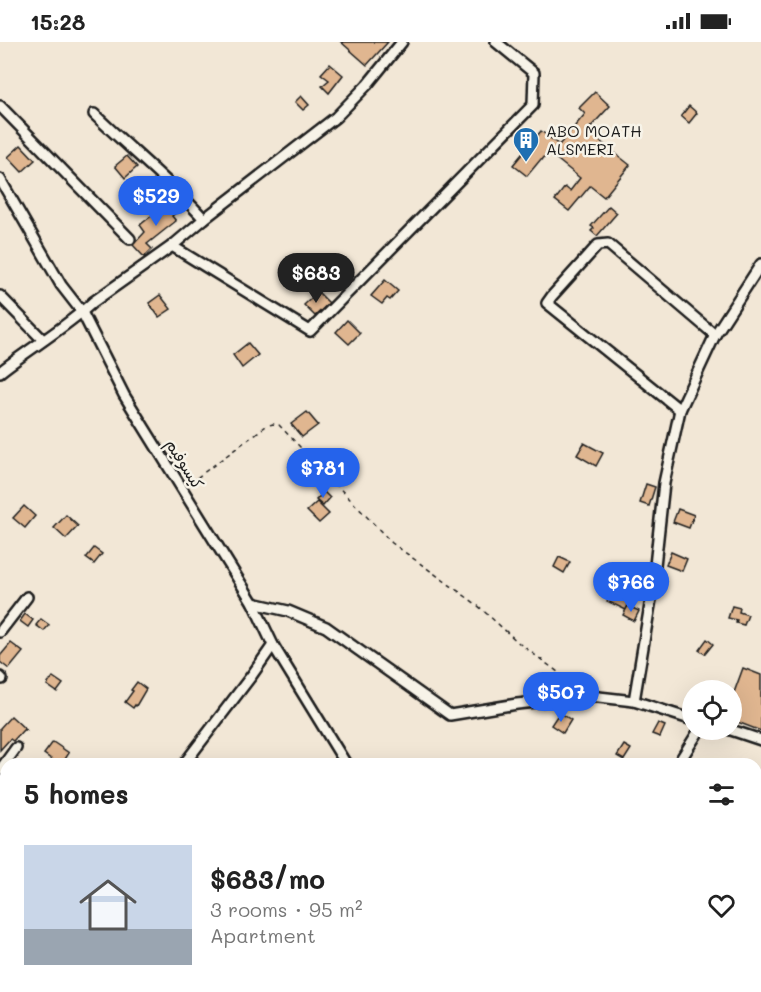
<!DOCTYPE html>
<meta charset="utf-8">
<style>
:root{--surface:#fff;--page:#f6f6f6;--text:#222;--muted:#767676;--line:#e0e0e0;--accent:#2563eb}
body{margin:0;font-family:Mali,"Playpen Sans Arabic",sans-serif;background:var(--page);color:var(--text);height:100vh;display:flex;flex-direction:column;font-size:22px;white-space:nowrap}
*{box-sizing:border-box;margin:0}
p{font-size:20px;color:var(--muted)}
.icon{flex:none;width:33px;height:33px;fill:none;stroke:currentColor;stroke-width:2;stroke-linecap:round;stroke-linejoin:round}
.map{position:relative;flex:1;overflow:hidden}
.panel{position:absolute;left:0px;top:716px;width:762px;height:236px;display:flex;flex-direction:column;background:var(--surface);border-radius:18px 18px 0 0;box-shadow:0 6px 24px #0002}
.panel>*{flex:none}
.controls{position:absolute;left:682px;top:638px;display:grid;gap:12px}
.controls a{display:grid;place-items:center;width:60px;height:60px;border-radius:50%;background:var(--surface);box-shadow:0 6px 24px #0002;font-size:30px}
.price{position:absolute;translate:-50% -51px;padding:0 14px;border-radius:21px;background:var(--accent);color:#fff;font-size:20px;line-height:39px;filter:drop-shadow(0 2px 3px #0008)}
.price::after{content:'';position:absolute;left:50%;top:36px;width:18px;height:14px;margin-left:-9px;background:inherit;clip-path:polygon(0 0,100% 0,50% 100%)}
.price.selected{background:#222;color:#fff}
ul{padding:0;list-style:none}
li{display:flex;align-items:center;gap:18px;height:150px;padding:0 24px}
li+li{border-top:2px solid var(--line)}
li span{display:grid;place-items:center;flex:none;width:168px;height:120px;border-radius:0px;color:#555}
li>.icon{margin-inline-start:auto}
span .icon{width:72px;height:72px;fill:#fffc;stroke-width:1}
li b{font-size:26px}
h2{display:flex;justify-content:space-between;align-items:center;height:72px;padding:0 24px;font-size:26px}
.status{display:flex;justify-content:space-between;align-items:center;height:42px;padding:0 30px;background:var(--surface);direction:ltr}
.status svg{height:16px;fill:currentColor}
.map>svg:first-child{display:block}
</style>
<div class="status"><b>15:28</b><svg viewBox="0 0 49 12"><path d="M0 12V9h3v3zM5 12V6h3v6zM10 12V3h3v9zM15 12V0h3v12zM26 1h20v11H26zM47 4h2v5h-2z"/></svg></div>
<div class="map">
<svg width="761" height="950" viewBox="0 0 761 950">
<rect width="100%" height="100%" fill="#f2e7d6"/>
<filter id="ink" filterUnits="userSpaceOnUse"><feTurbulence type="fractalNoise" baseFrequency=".0167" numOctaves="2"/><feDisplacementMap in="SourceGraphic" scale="12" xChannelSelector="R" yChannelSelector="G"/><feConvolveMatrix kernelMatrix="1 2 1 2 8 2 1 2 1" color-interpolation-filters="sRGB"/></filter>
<g filter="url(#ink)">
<g fill="#e0b690" stroke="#1c1c1c" stroke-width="1.5">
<path d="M341,0h47l-21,23z"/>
<path d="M330,22l13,11 -14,18 -7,-7 7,-6 -8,-6z"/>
<path d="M595,50l15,14 -23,25 43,34 -26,32 -14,-11 -21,25 -14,-11 10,-13 5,4 10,-13 -32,-26 -6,8 -1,-1 -14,17 -14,-11 28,-34 18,14 26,-31 -6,-6z"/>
<path d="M301,54l8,9 -6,5 -8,-8z"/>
<path d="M689,64l8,7 -8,10 -8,-7z"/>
<path d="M21,103l14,15 -13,12 -14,-15z"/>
<path d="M127,114l10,11 -12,11 -10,-12z"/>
<path d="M176,158l7,6 -11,10 4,5 -29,23 5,5 -8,8 -11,-12 12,-13 -5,-7 24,-19 2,3z"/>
<path d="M609,164l8,7 -20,23 -6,-5 3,-3 -3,-2z"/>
<path d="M385,238l13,11 -8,9 -3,-2 -5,6 -11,-8z"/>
<path d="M318,250l11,11 -14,13 -11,-11z"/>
<path d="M160,253l11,14 -12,8 -10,-14z"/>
<path d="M347,278l13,13 -11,11 -13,-12z"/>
<path d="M248,301l10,12 -16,13 -9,-13z"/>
<path d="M307,370l11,13 -16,12 -11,-13z"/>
<path d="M584,401l19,10 -7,13 -19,-11z"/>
<path d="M646,442l9,3 -6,19 -9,-3z"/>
<path d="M324,450l6,6 -7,8 -7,-6z"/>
<path d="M317,460l12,12 -10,9 -12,-12z"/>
<path d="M24,464l11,10 -10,12 -12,-10z"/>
<path d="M678,467l16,6 -5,13 -16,-6z"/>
<path d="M66,473l12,11 -12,13 -12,-11z"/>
<path d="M94,506l8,6 -8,10 -8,-6z"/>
<path d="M671,510l16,7 -5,12 -16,-6z"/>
<path d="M559,515l11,5 -6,11 -10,-6z"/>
<path d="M615,545l17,9 -6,14 -19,-9 2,-4 -3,-6 7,-1z"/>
<path d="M628,564l11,5 -5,10 -11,-6z"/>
<path d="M732,564l8,2 -1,4 9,3 -4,10 -8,-2 1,-3 -9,-2z"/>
<path d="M25,572l8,6 -5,7 -8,-6z"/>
<path d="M41,577l8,6 -5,6 -8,-6z"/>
<path d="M707,597l6,5 -8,10 -6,-4z"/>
<path d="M11,601l12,9 -14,17 -9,-7v-6z"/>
<path d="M743,626l18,7v56l-29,-11v-22z"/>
<path d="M53,635l10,7 -6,8 -10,-7z"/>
<path d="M137,640l9,7 -10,17 -1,-1 -2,3 -8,-6 8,-11 -2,-1z"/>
<path d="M562,672l9,6 -8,13 -12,-8 6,-9 2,1z"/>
<path d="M11,674l15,14h-3l-10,11 -3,-2 -10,11v-22z"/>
<path d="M658,681l7,3 -5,11 -8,-3z"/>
<path d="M53,700l16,11 -7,11h-4l-14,-10z"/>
<path d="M624,703l7,4 -7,11 -7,-4z"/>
</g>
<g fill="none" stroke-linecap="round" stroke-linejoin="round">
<g stroke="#1c1c1c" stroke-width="14">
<g id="minor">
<path d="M0,64l130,133"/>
<path d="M94,72c36,35 76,67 110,105"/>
<path d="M0,137l61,106 21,27 42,83 129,208 20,42 73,119"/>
<path d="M172,204l138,85 223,-226 1,-32 -38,-31"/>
<path d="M0,254l43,44"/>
<path d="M0,330c30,-24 64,-43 93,-70l79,-56 32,-27 132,-102 31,-32 35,-43"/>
<path d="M680,368l-133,-107 5,-7 46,-51 10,-1 107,91"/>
<path d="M253,561l35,8 38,16 124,88 67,-11 73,-8 44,5 59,19"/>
<path d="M0,590l27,-35"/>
<path d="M0,635l2,2"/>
<path d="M634,659l18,-108 12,-110 16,-73 35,-75 46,-71"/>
<path d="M728,687l33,11"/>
<path d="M184,722l68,-89 21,-30"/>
<path d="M678,722l22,-35"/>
<path d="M0,728l16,-22"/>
<path d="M0,837l6,7"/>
<path d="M90,945l4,5"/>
<path d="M281,945l6,5"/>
<path d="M498,945l4,5"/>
<path d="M679,945l7,5"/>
<path d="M440,950l3,-5"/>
</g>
</g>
<path stroke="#1c1c1c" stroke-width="1.5" stroke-dasharray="4.5 4.5" stroke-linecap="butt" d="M190,441l76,-57 7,-2 6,1 113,118 84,61 44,40 38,28 16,17"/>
<use href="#minor" stroke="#f7f3e8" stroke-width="9"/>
</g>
</g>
<defs>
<g id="building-pin" transform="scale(1.35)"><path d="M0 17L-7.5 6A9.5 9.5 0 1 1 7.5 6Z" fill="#1f6fb2" stroke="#f7f3e8"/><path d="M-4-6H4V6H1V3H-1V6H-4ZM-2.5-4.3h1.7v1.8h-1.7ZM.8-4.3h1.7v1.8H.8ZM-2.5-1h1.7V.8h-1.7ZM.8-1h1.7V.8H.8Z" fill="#fff"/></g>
</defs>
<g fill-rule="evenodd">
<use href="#building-pin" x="526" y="98"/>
</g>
<g text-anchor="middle" stroke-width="5" stroke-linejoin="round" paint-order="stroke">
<g font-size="16" fill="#1c1c1c" stroke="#f7f3e8" text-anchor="start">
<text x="546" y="95">ABO MOATH<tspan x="546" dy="18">ALSMERI</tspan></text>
</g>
<g font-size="16" fill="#1c1c1c" stroke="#f7f3e8">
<text transform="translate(185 422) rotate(58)" y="6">كيسوفيم</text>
</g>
</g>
</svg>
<div class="controls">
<a><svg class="icon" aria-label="locate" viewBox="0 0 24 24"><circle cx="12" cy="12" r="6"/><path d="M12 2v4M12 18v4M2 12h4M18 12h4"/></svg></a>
</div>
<b class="price" style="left:156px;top:185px">$529</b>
<b class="price selected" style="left:316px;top:262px">$683</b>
<b class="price" style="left:323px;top:457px">$781</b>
<b class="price" style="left:631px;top:571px">$766</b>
<b class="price" style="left:561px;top:681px">$507</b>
<section class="panel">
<h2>5 homes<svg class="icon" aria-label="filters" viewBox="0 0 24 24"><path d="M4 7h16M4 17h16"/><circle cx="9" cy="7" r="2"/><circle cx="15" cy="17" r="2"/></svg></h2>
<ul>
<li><span style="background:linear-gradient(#c9d6e8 70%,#9aa5b1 0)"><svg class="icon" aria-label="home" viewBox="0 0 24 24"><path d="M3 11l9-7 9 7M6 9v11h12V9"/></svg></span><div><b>$683/mo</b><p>3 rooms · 95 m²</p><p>Apartment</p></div><svg class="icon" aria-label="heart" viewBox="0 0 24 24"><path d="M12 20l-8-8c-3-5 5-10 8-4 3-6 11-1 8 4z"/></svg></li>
</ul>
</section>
</div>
